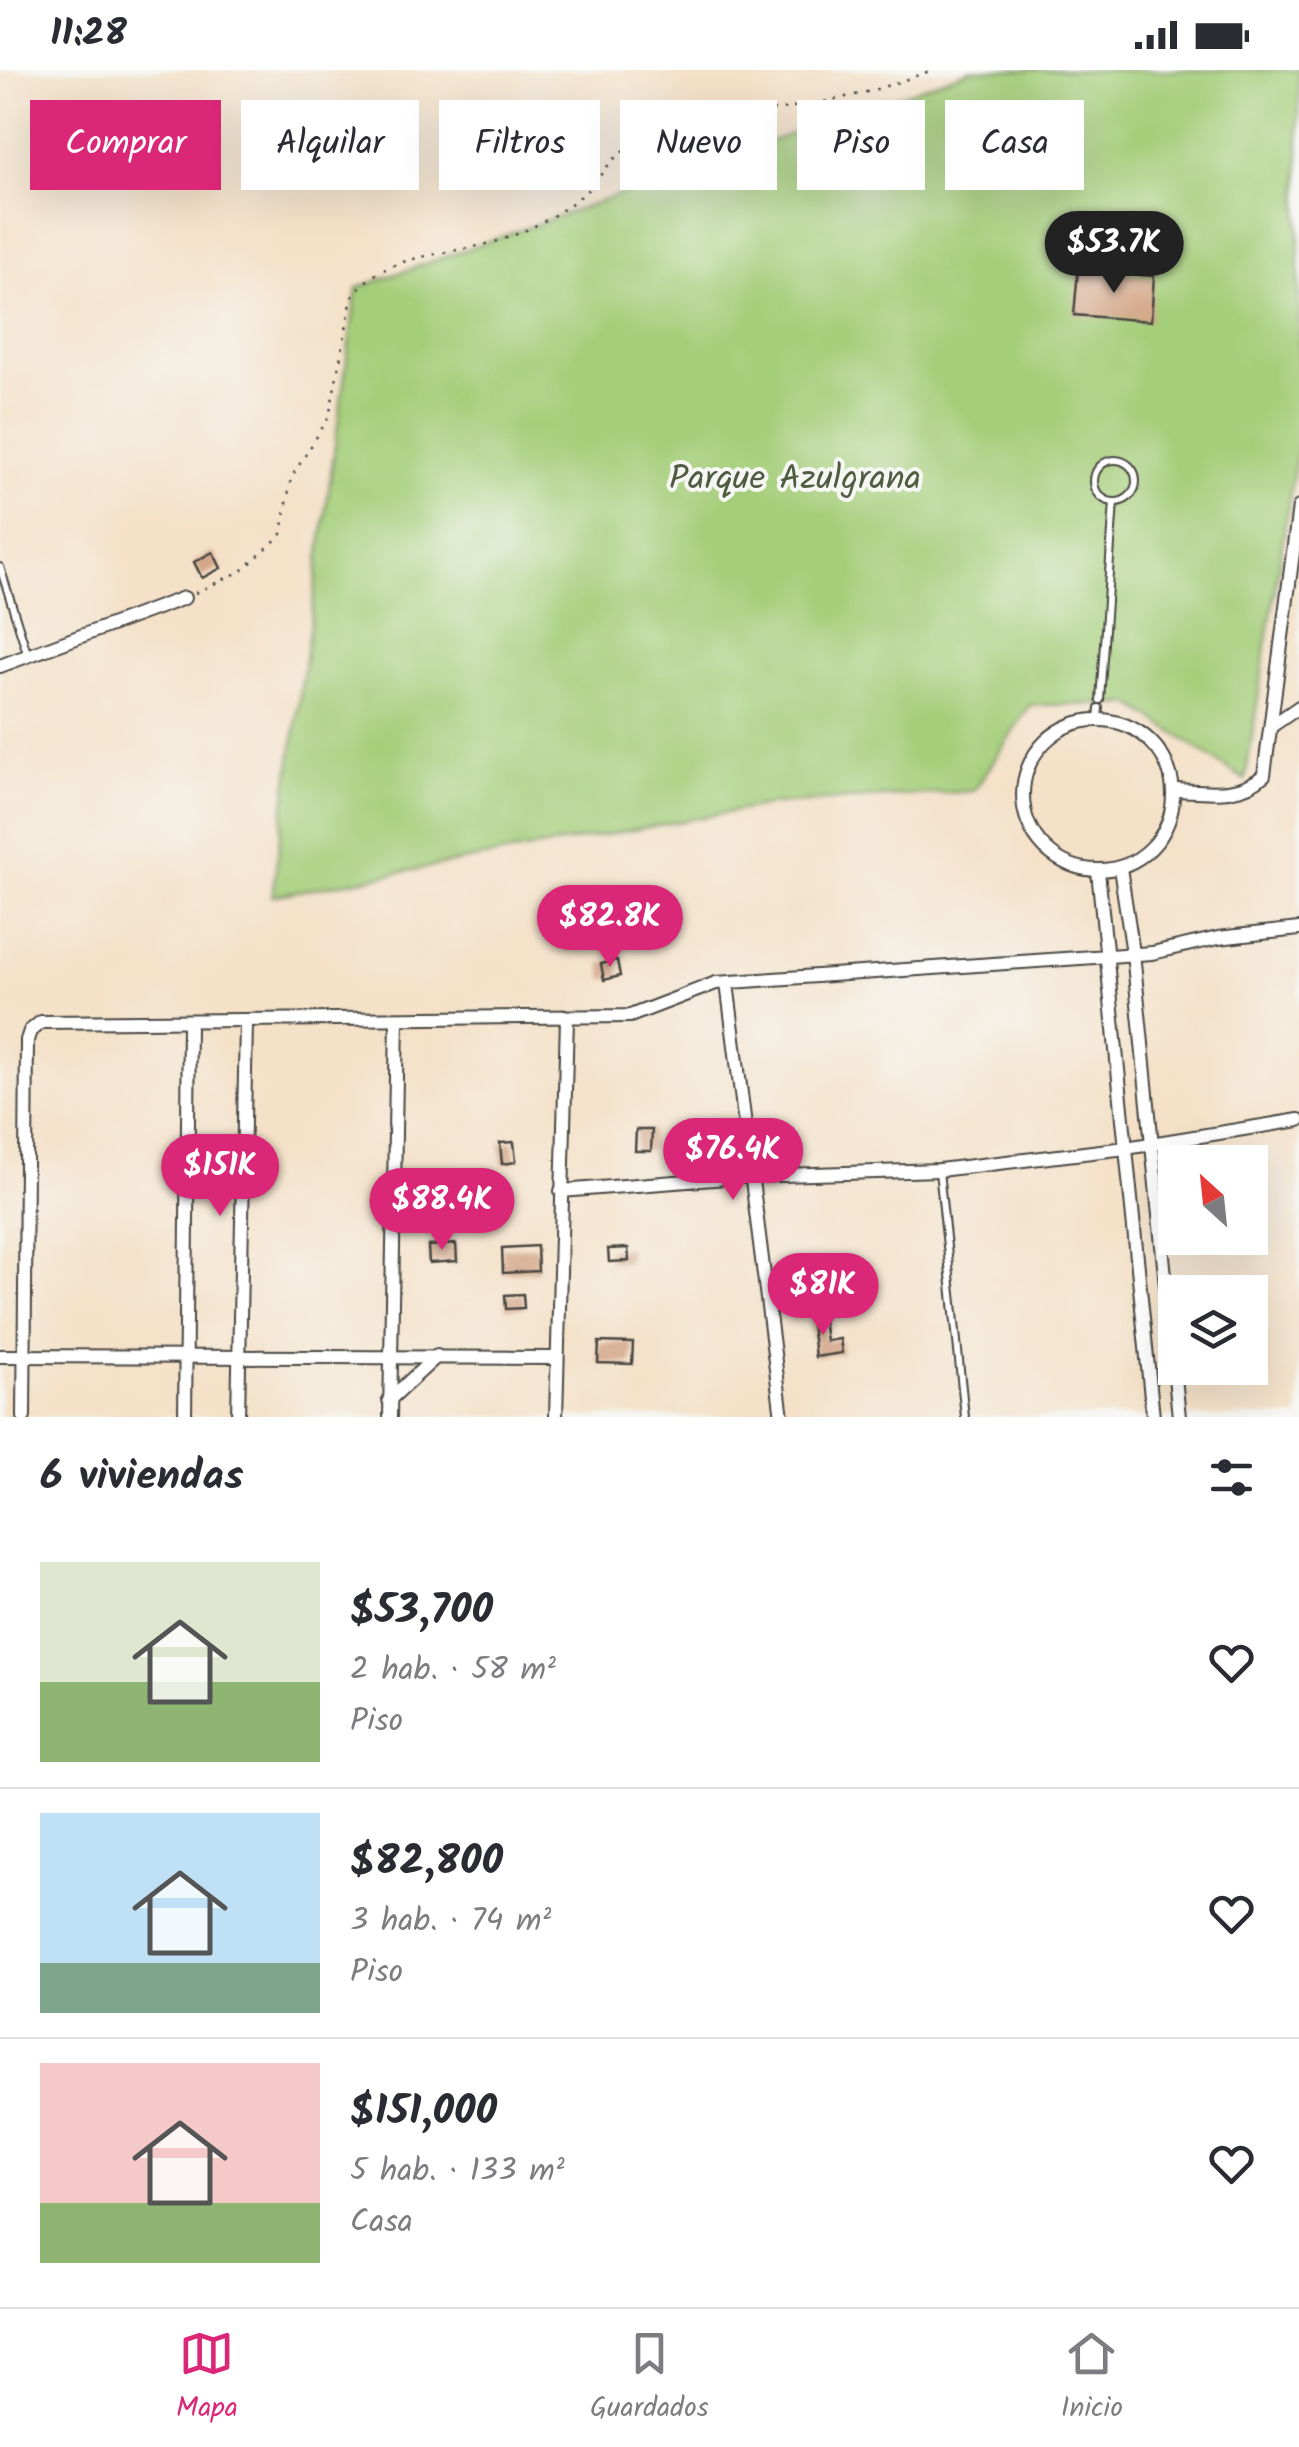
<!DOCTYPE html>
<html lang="es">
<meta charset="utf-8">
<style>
:root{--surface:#fff;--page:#f2f2f3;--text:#2b2b33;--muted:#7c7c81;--line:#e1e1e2;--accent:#db2777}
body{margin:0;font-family:Kalam,sans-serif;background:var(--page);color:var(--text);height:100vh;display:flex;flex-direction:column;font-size:38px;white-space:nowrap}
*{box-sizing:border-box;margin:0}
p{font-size:32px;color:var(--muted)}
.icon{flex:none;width:55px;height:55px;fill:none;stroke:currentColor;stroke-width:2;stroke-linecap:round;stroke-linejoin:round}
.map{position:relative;height:1347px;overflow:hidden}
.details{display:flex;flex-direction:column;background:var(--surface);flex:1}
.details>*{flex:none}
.guide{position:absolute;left:30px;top:30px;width:1240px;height:90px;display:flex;gap:20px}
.needle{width:65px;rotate:333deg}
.buttons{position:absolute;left:1158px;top:1075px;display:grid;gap:20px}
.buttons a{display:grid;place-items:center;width:110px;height:110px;border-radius:0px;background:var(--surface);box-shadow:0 10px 40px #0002;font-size:50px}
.price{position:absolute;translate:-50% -85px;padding:0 22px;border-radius:35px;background:var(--accent);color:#fff;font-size:32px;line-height:65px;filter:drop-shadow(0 2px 5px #0008)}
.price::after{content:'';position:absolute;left:50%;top:60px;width:30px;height:22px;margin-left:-15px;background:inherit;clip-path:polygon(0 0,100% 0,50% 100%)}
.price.selected{background:#222;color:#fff}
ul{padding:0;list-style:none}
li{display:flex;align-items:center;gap:30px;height:250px;padding:0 40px}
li+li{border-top:2px solid var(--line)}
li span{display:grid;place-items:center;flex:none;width:280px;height:200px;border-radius:0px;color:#555}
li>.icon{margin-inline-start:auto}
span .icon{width:120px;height:120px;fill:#fffc;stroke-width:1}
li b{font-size:42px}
h2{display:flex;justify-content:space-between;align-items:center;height:120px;padding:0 40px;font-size:42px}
.chip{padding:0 35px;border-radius:0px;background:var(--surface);box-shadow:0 10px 40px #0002;font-size:35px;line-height:90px}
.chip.selected{background:var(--accent);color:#fff}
.status{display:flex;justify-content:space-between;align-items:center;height:70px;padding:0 50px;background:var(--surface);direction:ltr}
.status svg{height:28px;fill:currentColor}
.tab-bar{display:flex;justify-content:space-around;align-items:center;height:140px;border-top:2px solid var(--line);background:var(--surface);font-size:28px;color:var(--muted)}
.tab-bar a{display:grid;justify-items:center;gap:5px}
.tab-bar .selected{color:var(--accent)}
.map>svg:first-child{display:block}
</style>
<div class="status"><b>11:28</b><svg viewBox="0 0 49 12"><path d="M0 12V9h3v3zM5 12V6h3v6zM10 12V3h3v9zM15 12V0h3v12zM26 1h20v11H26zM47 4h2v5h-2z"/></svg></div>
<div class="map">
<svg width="1299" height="1347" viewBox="0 0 1299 1347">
<rect width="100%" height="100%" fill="#f6f6f2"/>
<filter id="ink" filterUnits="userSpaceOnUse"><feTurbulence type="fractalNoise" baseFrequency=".01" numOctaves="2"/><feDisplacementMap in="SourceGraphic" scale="20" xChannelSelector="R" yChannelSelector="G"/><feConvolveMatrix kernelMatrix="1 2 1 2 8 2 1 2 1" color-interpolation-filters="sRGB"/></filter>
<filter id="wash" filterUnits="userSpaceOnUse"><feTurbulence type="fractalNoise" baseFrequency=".0048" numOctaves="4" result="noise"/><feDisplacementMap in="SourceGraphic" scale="40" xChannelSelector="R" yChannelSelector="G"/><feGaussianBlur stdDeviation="2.25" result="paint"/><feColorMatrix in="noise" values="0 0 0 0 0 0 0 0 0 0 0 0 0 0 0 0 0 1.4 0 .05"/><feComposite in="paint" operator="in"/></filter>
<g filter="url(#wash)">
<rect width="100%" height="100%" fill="#f4e1c8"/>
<path fill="#a4ce79" stroke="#687c52" stroke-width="2.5" d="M971,0h328v368l-54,342 -114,-76 -101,1 -56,86 -200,13 -502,92 85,-608z"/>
<g id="blocks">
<g fill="#d4a789">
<path d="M1078,200l76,6 -3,45 -77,-6z"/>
<path d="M213,482l8,16 -19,10 -8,-16z"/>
<path d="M617,890l3,16 -16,4 -3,-16z"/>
<path d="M636,1060h16l-1,21h-16z"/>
<path d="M514,1072l2,20 -14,2 -2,-21z"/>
<path d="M490,1118h12l-1,22h-12z"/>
<path d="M456,1174l1,17 -28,2 -1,-17z"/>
<path d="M537,1176l1,25 -35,2 -1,-25z"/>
<path d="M628,1178l1,13 -20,1 -1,-13z"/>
<path d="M523,1224l1,14 -18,1 -1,-14z"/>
<path d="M822,1241l4,30 14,-2 2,14 -27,4 -5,-44z"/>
<path d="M599,1272l34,1 -1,21 -34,-1z"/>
</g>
</g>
</g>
<g filter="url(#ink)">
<use href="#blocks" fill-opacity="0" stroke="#494643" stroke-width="2.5"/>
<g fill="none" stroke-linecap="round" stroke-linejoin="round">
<g stroke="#494643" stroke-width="10">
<g id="service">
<circle cx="1115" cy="411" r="21"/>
<path d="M0,497l28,89"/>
<path d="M1100,630l14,-198"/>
<path d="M1098,649l1,-11"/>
<path d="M939,1101l26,246"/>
</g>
</g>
<g stroke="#494643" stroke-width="16">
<g id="minor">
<path d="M0,596l184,-68"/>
<circle cx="1098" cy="725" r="75"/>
<path d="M1273,655l26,-18"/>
<path d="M1174,720c32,1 66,8 90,-15l35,-268"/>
<path d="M1120,798l13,85 46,464"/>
<path d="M1098,801l55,546"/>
<path d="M727,913l55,434"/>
<path d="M561,1121l190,-15 188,-6 187,-22 173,-28"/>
<path d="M0,1286l556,2"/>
<path d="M389,1330l48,-44"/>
<path d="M24,1347l3,-377 3,-9 11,-9 589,-6 86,-33 436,-30 66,-15 81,-9"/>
<path d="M185,1347l4,-393"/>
<path d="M238,1347l8,-394"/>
<path d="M390,1347l7,-398"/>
<path d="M556,1347l11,-399"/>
</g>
</g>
<path stroke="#494643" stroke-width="2.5" stroke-dasharray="2.5 8" stroke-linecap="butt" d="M195,523l48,-23 39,-36 9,-56 38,-61 23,-119c28,-47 104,-42 152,-59 28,-10 56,-25 79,-45 21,-18 25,-38 55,-51 64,-28 140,-30 208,-46 30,-6 59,-18 88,-27"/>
<use href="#service" stroke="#fff" stroke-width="6"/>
<use href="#minor" stroke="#fff" stroke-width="12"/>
</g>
</g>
<g text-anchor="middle" stroke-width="8" stroke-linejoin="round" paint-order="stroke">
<g font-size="35" fill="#4f5c42" stroke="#f6f6f2">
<text x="795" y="419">Parque Azulgrana</text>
</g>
</g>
</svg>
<div class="buttons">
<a><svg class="needle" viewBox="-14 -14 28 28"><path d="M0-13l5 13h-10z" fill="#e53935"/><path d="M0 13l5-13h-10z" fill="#7c7c81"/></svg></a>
<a><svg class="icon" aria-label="layers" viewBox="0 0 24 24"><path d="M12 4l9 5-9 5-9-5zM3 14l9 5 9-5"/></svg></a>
</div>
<b class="price selected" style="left:1114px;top:226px">$53.7K</b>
<b class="price" style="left:610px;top:900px">$82.8K</b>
<b class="price" style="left:733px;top:1133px">$76.4K</b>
<b class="price" style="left:220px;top:1149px">$151K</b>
<b class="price" style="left:442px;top:1183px">$88.4K</b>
<b class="price" style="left:823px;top:1268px">$81K</b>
<div class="guide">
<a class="chip selected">Comprar</a>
<a class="chip">Alquilar</a>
<a class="chip">Filtros</a>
<a class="chip">Nuevo</a>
<a class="chip">Piso</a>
<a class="chip">Casa</a>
</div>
</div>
<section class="details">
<h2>6 viviendas<svg class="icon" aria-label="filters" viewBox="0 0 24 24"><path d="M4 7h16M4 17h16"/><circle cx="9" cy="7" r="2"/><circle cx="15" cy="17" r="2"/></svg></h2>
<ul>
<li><span style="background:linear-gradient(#dfe7d0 60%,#8fb573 0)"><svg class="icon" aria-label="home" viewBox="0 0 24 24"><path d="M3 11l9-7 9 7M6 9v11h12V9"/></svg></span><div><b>$53,700</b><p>2 hab. · 58 m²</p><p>Piso</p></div><svg class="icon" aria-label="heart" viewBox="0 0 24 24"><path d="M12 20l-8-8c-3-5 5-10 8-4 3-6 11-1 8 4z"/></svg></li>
<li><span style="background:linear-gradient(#bfe0f5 75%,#7fa58c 0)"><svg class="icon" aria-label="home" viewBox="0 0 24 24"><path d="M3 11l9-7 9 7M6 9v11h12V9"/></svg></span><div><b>$82,800</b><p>3 hab. · 74 m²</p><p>Piso</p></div><svg class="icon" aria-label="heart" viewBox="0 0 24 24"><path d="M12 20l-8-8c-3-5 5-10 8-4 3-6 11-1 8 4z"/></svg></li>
<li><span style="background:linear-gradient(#f6c9c9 70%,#8fb573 0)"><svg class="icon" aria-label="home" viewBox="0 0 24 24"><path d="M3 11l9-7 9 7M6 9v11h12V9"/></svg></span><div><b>$151,000</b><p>5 hab. · 133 m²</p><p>Casa</p></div><svg class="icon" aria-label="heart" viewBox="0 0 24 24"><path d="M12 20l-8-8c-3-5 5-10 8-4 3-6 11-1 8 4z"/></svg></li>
</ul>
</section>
<nav class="tab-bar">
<a class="selected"><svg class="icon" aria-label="map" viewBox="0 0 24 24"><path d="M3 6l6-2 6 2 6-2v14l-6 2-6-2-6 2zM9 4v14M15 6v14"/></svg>Mapa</a>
<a><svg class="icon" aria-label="saved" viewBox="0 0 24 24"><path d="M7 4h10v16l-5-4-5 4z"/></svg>Guardados</a>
<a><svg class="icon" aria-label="home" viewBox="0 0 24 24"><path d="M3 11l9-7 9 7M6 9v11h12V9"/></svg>Inicio</a>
</nav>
